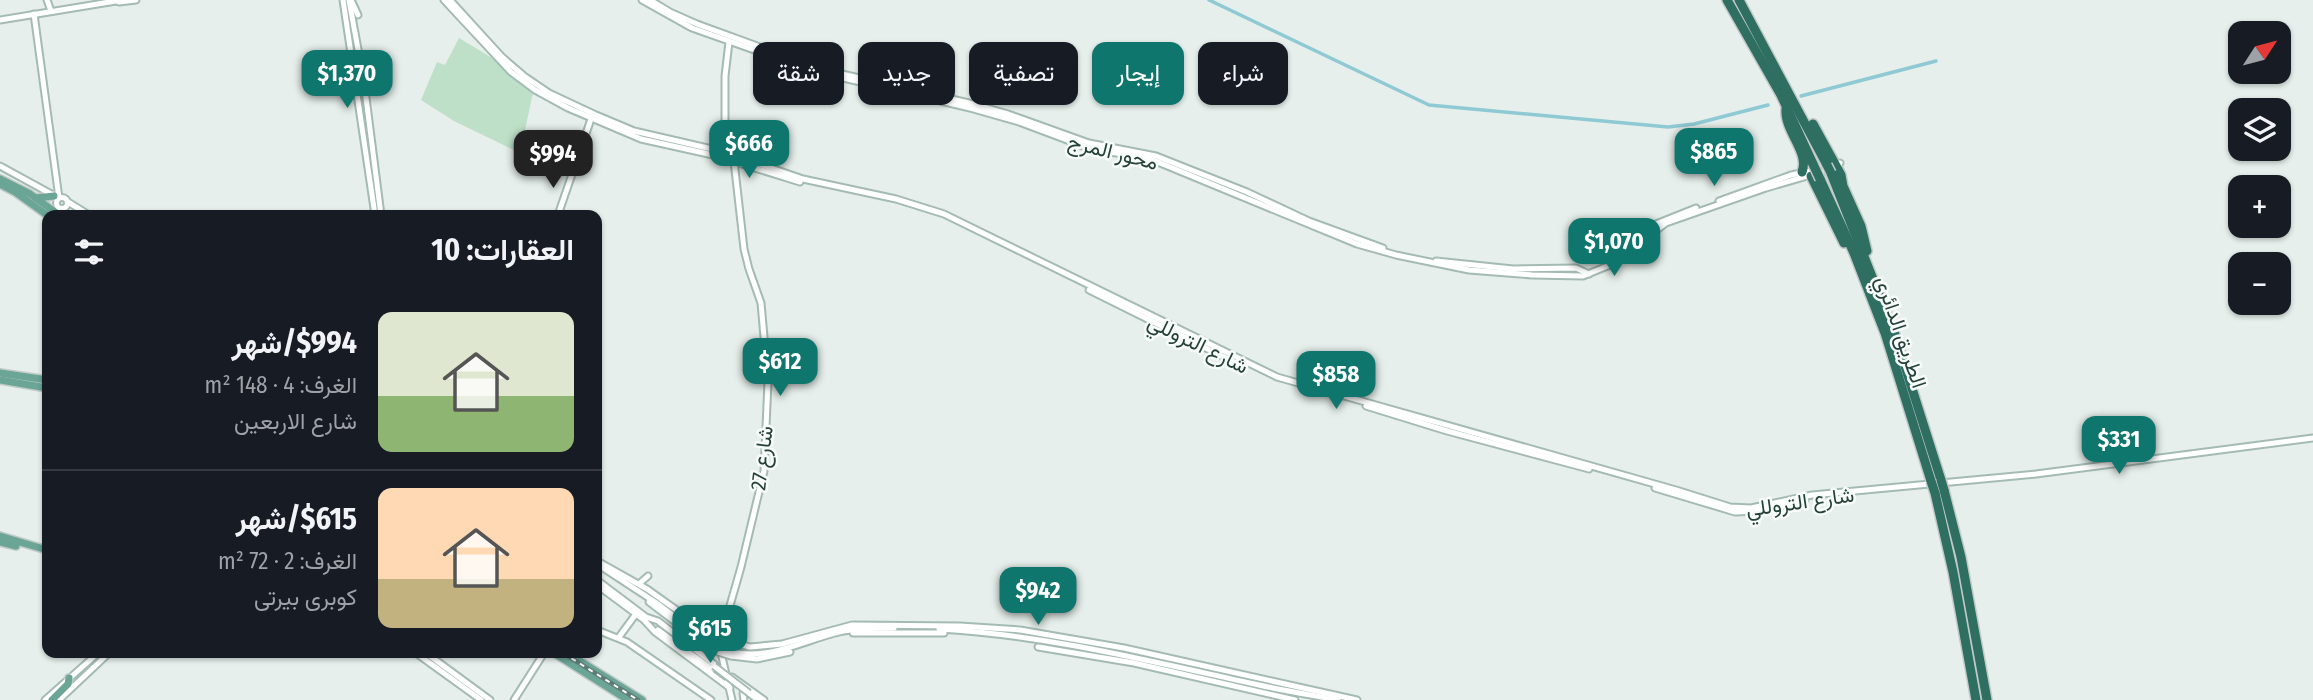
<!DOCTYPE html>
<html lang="ar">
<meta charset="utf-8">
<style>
:root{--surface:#171b24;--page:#242831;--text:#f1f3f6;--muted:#9ea1a6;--line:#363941;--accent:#0f766e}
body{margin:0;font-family:"Fira Sans Condensed",Vazirmatn,sans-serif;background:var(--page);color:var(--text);direction:rtl;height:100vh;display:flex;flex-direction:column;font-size:26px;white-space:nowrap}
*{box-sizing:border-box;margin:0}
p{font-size:23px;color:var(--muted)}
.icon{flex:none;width:38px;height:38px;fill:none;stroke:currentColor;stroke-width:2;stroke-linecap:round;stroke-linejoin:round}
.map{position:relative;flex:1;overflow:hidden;direction:ltr}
.sheet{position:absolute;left:42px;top:210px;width:560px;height:448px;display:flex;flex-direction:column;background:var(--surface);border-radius:14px;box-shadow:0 2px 5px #0004;direction:rtl}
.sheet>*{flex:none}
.top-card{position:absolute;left:623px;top:42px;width:665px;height:63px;direction:rtl;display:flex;gap:14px}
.needle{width:46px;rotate:54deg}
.controls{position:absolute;left:2228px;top:21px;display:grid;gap:14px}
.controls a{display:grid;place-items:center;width:63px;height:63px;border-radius:14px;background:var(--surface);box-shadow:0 2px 5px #0004;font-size:35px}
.price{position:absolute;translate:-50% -60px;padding:0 16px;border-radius:14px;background:var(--accent);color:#fff;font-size:23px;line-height:46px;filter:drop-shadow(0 2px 4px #0008)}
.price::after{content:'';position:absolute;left:50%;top:42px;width:21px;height:16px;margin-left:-10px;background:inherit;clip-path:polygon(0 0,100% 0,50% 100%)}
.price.current{background:#222;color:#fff}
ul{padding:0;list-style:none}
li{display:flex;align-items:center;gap:21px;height:175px;padding:0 28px}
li+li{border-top:2px solid var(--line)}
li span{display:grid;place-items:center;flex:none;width:196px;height:140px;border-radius:14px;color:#555}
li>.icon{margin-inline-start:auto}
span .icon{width:84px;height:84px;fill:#fffc;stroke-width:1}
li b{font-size:30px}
h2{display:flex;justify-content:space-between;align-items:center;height:84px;padding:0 28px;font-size:30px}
.chip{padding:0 24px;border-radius:14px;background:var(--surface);box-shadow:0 2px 5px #0004;font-size:24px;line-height:63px}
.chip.current{background:var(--accent);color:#fff}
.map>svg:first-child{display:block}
</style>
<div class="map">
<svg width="2313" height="700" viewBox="0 0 2313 700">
<rect width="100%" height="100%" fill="#e6efeb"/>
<path fill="#bfe0c8" d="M459,38l33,20 41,35 -13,60 -66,-32 -33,-21 16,-38 8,3z"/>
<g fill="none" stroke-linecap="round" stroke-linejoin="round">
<g stroke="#8ec9d4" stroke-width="3.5">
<path d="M1209,0l220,105 239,22 26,-3 74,-19"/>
<path d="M1801,96l135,-35"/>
</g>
<g stroke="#a4bbb3" stroke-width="9">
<g id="secondary">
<path d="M47,0l4,11"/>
<path d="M343,0l32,215"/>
<path d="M349,0l15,82 17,133"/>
<path d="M444,0l67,72 24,18 33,18 73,31 72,16 87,27"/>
<path d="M450,0l52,57 22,19 25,17 47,22 38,16 91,21 78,27 93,20 48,15 333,163 399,113 54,17 21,1 61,-13 224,-21 277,-36"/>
<path d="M642,0l50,28 122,43 156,37 49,14 72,27 57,9 209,86 39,11 73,15 63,5 51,1 27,-11 56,-42 100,-35 72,-21 2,-4"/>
<path d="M650,0l20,12 27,12 123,45 149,34 39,11 81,29 67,13 91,36 62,29 74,27"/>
<path d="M119,2l17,-2"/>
<path d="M352,2l6,13"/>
<path d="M34,14l25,184"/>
<path d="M0,20l122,-20"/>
<path d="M725,152v-76l4,-34"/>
<path d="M0,166l53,29"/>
<circle cx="62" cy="203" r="5.5"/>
<path d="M1719,201l72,-26 25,-5"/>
<path d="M68,202l21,13"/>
<path d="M558,215l33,-96"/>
<path d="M1656,224l40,-16"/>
<path d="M1436,261l77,8 63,-1 13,6"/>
<path d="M1089,290l145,72"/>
<path d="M1366,406l81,25 142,38"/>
<path d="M1655,488l80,24 25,-1 45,-11"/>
<path d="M597,561l50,28 69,49 34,9 32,-3 70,-19 108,1 60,4 104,18 233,52"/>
<path d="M597,564l58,38 59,44"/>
<path d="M597,580l49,37 12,4 61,47"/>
<path d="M639,584l9,-8"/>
<path d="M597,585l47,35 11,12 75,56"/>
<path d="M649,602l63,48"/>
<path d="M939,629c109,6 214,33 320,56 26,6 53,10 79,15"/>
<path d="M597,630l30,12 84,58"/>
<path d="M658,630l54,39"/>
<path d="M853,633h91"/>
<path d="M619,637l17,-23"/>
<path d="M1038,647l96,16 161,37"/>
<path d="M732,652c39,8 70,-11 107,-20 17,-4 37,-4 55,-4"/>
<path d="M416,653l65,47"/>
<path d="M426,653l64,47"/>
<path d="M731,656l26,3 33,-7"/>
<path d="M732,677l32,23"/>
<path d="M749,693l9,7"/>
<path d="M45,700l53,-47"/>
<path d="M59,700l50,-47"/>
<path d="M514,700l30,-47"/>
<path d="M732,700l-13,-56 22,-77 23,-96 4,-89 -7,-79 -12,-34 -5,-20 -10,-88"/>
<path d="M744,700l-1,-7 5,-3"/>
</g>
</g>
<g stroke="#c2cac8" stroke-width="10">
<g id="primary">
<path d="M0,179l30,15 29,21"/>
<path d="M0,184l15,8 32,23"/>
<path d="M36,198l18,-2"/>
<path d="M0,373l47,7"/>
<path d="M0,380l47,8"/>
<path d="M0,536l47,14"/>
<path d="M0,542l16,4"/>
<path d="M554,653l74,47"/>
<path d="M567,653l75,47"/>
<path d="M52,700l16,-16 1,-6"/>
</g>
</g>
<g stroke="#c2cac8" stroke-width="12">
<g id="highway">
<path d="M1727,0l54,95 32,69"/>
<path d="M1739,0l88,165"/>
<path d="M1786,109c-2,22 24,43 16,63"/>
<path d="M1813,124l28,51 2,11 18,40 6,25"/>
<path d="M1831,173l64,162 46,145"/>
<path d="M1811,176l33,67"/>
<path d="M1820,179l34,74 31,80 46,148"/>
<path d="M1944,490l17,67 26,143"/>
<path d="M1935,493l18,79 23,128"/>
</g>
</g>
<use href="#secondary" stroke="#fff" stroke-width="5"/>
<use href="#primary" stroke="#6aa596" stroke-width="7"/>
<use href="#highway" stroke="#2f6f62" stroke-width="9"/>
<g stroke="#5f7d75" stroke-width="4.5">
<path id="rail" d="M563,653l75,47"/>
</g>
<use href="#rail" stroke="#f7fbf9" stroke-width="2" stroke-dasharray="5" stroke-linecap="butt"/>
<g stroke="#a4bbb3" stroke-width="9" stroke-linecap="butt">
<g id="secondary-bridge">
<path d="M714,646l18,6"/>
<path d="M712,650l19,6"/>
<path d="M714,666l35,27"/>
</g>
</g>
<g stroke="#c2cac8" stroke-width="12" stroke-linecap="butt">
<g id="highway-bridge">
<path d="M1813,164l7,15"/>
<path d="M1827,165l4,8"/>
<path d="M1941,480l3,10"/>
<path d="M1931,481l4,12"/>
</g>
</g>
<use href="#secondary-bridge" stroke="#fff" stroke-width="5"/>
<use href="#highway-bridge" stroke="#2f6f62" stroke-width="9"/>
</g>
<g text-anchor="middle" stroke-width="5" stroke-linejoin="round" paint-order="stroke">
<g font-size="21" fill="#24423a" stroke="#f7fbf9">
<text transform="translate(1113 152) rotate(14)" y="7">محور المرج</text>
<text transform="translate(1901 332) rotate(71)" y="7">الطريق الدائري</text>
<text transform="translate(1198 344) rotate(26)" y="7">شارع التروللي</text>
<text transform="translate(762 458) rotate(-83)" y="7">شارع 27</text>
<text transform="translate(1800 502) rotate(-8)" y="7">شارع التروللي</text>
</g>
</g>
</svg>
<div class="controls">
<a><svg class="needle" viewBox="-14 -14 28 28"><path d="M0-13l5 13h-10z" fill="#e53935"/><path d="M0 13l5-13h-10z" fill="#9ea1a6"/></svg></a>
<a><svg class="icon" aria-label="layers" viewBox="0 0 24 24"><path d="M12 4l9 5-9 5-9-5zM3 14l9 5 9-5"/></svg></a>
<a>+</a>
<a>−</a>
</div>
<b class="price" style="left:347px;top:110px">$1,370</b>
<b class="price" style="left:749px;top:180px">$666</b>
<b class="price" style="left:1714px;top:188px">$865</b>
<b class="price current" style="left:553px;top:190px">$994</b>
<b class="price" style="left:1614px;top:278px">$1,070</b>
<b class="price" style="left:780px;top:398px">$612</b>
<b class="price" style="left:1336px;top:411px">$858</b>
<b class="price" style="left:2119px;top:476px">$331</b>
<b class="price" style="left:1038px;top:627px">$942</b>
<b class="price" style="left:710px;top:665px">$615</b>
<div class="top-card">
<a class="chip">شراء</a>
<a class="chip current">إيجار</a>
<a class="chip">تصفية</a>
<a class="chip">جديد</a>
<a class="chip">شقة</a>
</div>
<section class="sheet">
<h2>العقارات: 10<svg class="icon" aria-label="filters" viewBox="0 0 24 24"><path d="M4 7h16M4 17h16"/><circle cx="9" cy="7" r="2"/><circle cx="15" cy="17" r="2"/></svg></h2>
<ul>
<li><span style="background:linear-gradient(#dfe7d0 60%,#8fb573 0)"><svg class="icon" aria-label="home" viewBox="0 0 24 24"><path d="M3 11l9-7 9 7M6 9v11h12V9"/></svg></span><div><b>$994/شهر</b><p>الغرف: 4 · 148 m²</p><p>شارع الاربعين</p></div></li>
<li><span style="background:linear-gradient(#ffd9b3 65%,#c2b280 0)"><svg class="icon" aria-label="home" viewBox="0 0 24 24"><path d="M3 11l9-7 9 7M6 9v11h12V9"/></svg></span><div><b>$615/شهر</b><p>الغرف: 2 · 72 m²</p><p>كوبرى بيرتى</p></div></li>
</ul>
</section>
</div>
